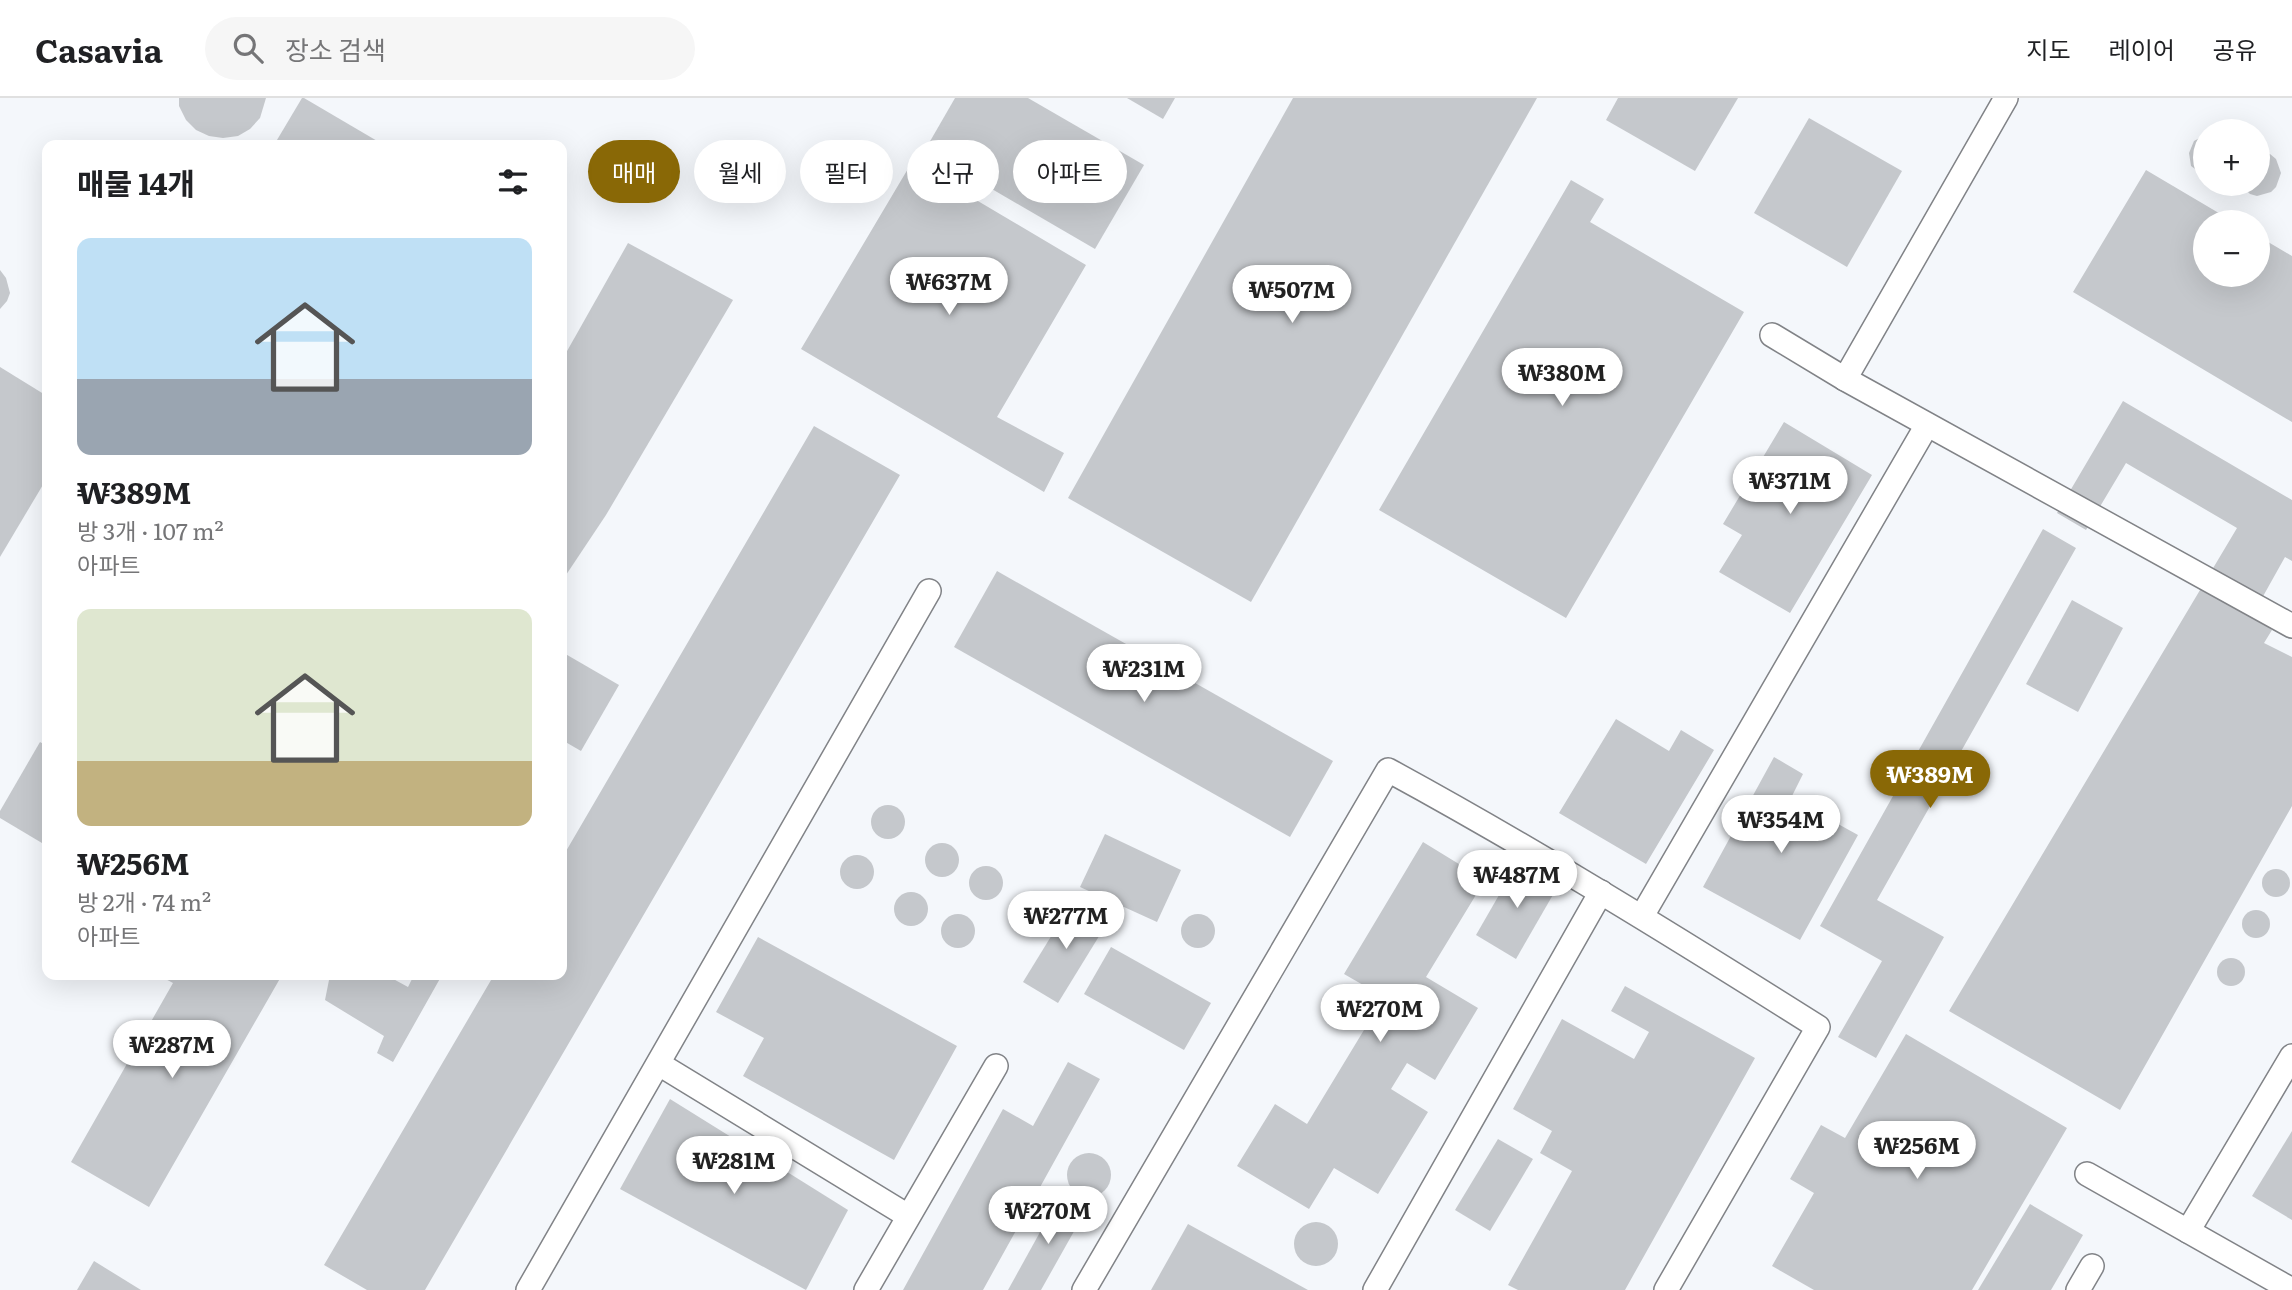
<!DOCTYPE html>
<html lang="ko">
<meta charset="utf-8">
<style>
:root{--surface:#fff;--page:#f6f6f6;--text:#202124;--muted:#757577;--line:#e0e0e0;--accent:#896806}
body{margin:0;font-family:Literata,"Noto Sans KR",serif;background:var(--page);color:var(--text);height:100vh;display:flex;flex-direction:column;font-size:26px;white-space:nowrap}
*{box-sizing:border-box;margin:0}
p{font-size:23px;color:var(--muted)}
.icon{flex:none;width:38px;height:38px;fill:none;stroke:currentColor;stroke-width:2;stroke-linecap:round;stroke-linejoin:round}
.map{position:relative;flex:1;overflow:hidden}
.details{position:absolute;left:42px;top:42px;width:525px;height:840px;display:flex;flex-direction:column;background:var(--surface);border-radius:14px;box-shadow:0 7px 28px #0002}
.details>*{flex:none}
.guide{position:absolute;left:588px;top:42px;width:665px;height:63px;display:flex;gap:14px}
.tools{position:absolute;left:2193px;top:21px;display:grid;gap:14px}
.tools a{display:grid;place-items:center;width:77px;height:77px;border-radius:50%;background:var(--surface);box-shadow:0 7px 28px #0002;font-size:35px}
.price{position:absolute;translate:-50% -60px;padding:0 16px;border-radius:24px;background:#fff;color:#222;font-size:23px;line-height:46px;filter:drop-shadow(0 2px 4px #0008)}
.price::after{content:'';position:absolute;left:50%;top:42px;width:21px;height:16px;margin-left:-10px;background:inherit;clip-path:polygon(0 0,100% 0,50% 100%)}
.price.current{background:var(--accent);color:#fff}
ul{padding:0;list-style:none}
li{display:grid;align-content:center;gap:14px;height:371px;padding:0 35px}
li span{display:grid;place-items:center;height:217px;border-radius:14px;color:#555}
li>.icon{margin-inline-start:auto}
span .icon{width:126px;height:126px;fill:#fffc;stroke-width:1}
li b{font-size:30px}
h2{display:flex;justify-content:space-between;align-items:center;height:84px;padding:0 35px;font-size:30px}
.tag{padding:0 24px;border-radius:32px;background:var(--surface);box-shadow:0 7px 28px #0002;font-size:24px;line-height:63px}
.tag.current{background:var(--accent);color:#fff}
header{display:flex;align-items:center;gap:42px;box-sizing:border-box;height:98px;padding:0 35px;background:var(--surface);border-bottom:2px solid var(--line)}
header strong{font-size:33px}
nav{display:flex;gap:38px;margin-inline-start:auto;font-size:24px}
.search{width:490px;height:63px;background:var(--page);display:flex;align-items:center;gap:18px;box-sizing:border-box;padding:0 24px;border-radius:38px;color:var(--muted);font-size:26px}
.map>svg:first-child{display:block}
</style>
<header>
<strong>Casavia</strong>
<div class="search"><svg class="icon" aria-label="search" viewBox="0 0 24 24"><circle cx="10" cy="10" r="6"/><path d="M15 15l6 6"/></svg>장소 검색</div>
<nav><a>지도</a><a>레이어</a><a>공유</a></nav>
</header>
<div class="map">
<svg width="2292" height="1192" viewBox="0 0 2292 1192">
<rect width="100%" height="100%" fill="#f4f7fb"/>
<g fill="#c5c8cc">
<path d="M179,0h87l-6,20 -10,11 -12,7 -15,2 -14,-2 -13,-6 -10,-10 -7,-14z"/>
<path d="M302,0h2l80,47h-110z"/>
<path d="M955,0h73l116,67 -49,84 -170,-99z"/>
<path d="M1127,0h48l-12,21z"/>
<path d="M1293,0h244l-286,504 -183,-104z"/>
<path d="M1618,0h120l-43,73 -89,-51z"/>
<path d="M1809,20l93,53 -55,96 -93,-54z"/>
<path d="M2205,37v41l-14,-10 -2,-13 5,-12z"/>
<path d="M2258,54l12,2 6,5 5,14 -5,14 -5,5 -14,4 -7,-2 -10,-10h18z"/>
<path d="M912,64l174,103 -89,152 67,36 -20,39 -243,-143z"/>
<path d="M2146,72l88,52h-29v53h53v-39l34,20v166l-219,-130z"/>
<path d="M1571,82l33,19 -14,23 154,90 -178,306 -187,-108z"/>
<path d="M628,145l105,57 -127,215 -44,66v-221z"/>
<path d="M0,172l6,8 4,15 -3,8 -7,8z"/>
<path d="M0,269l47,29v82l-47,79z"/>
<path d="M2123,303l169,99v61l-7,-4 -33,59 20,14 -8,13 28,14v149l-172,304 -171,-99 288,-483 -111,-65 -40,67 -29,-17z"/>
<path d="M1784,324l88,53 -82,138 -71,-41 23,-37 -19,-11z"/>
<path d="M814,328l86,49 -475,815h-58l-43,-25 170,-290h68v-117z"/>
<path d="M2043,431l33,19 -199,352 67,37 -68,121 -38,-21 44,-76 -62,-35z"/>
<path d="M997,473l336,190 -43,76 -336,-190z"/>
<path d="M2072,502l51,28 -45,84 -52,-28z"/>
<path d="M562,554l57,33 -38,66 -19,-11z"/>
<path d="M1616,621l53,32 12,-21 33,20 -68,114 -87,-51z"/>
<path d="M40,644l7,4v100l-47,-28v-7z"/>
<path d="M1774,659l29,17 -12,24 67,37 -58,105 -97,-53z"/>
<circle cx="888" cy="724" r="17"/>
<path d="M1105,736l76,36 -24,52 -77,-35z"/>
<path d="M1423,744l62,38 -59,97 52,31 -43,72 -28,-17 -16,26 37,23 -50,82 -44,-26 -25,41 -72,-43 38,-62 32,20 77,-127 -40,-23z"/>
<circle cx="942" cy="762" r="17"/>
<circle cx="857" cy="774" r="17"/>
<path d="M1518,764l40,24 -42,73 -40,-24z"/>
<circle cx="986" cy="785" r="17"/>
<circle cx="2276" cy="785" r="14"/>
<circle cx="911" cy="811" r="17"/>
<path d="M1074,801l35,21 -51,83 -35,-21z"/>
<circle cx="2256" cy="826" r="14"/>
<circle cx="958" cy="833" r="17"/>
<circle cx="1198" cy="833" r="17"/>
<path d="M758,839l199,109 -63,114 -151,-84 21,-38 -48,-26z"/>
<path d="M1111,849l100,56 -27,47 -100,-56z"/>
<circle cx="2231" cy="874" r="14"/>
<path d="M158,877h124l-133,232 -78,-45 102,-179z"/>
<path d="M319,877h67l22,12 6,-12h28l-49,87 -16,-9 7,-17 -59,-36 4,-20z"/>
<path d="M1625,888l130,72 -130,232h-107l-10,-5 64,-114 -32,-18 12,-22 -39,-22 49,-90 72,40 15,-27 -38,-21z"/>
<path d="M1906,936l161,94 -95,162h-158l-42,-24 42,-73 -24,-14 31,-54 24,13z"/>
<path d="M1068,964l32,17 -117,211h-80l100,-181 30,17z"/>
<path d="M670,1001l178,111 -42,80 -186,-101z"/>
<path d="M2292,1033v89l-40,-24z"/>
<path d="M1498,1041l35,20 -43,72 -35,-21z"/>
<circle cx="1089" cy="1077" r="22"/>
<path d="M1060,1098l26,14 -45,80h-33z"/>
<path d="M2030,1106l53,31 -32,55h-73z"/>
<circle cx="1316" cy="1146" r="22"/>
<path d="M1188,1126l120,66h-157z"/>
<path d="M94,1163l47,29h-64z"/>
</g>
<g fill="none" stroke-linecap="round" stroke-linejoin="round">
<g stroke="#818387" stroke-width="26">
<g id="lane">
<path d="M1772,237l73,44 447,247"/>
<path d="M1845,281l161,-281"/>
<path d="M1642,818l285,-491"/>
<path d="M659,966l249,152"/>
<path d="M2087,1076l205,116"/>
<path d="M2188,1133l104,-175"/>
<path d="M528,1192l401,-699"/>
<path d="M866,1192l130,-224"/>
<path d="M1084,1192l304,-520c147,80 289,168 430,257l-152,263"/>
<path d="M1375,1192l226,-398"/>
<path d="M2078,1192l14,-24"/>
</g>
</g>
<use href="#lane" stroke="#fff" stroke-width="23"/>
</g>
</svg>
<div class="tools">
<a>+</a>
<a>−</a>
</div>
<b class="price" style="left:949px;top:219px">₩637M</b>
<b class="price" style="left:1292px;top:227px">₩507M</b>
<b class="price" style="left:1562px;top:310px">₩380M</b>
<b class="price" style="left:1790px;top:418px">₩371M</b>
<b class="price" style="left:1144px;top:606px">₩231M</b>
<b class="price current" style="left:1930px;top:712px">₩389M</b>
<b class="price" style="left:1781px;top:757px">₩354M</b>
<b class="price" style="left:1517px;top:812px">₩487M</b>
<b class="price" style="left:1066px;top:853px">₩277M</b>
<b class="price" style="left:1380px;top:946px">₩270M</b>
<b class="price" style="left:172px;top:982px">₩287M</b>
<b class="price" style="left:1917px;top:1083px">₩256M</b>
<b class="price" style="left:734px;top:1098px">₩281M</b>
<b class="price" style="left:1048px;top:1148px">₩270M</b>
<div class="guide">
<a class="tag current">매매</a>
<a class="tag">월세</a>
<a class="tag">필터</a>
<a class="tag">신규</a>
<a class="tag">아파트</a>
</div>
<section class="details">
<h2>매물 14개<svg class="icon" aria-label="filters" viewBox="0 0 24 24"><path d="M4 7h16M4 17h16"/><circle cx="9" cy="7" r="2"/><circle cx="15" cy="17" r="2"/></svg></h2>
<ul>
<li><span style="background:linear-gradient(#bfe0f5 65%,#9aa5b1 0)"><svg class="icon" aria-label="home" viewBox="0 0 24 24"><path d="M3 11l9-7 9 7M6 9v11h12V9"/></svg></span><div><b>₩389M</b><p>방 3개 · 107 m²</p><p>아파트</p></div></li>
<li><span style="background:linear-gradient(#dfe7d0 70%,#c2b280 0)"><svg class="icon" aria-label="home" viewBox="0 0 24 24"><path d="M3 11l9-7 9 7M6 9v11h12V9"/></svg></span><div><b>₩256M</b><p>방 2개 · 74 m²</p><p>아파트</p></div></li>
</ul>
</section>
</div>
